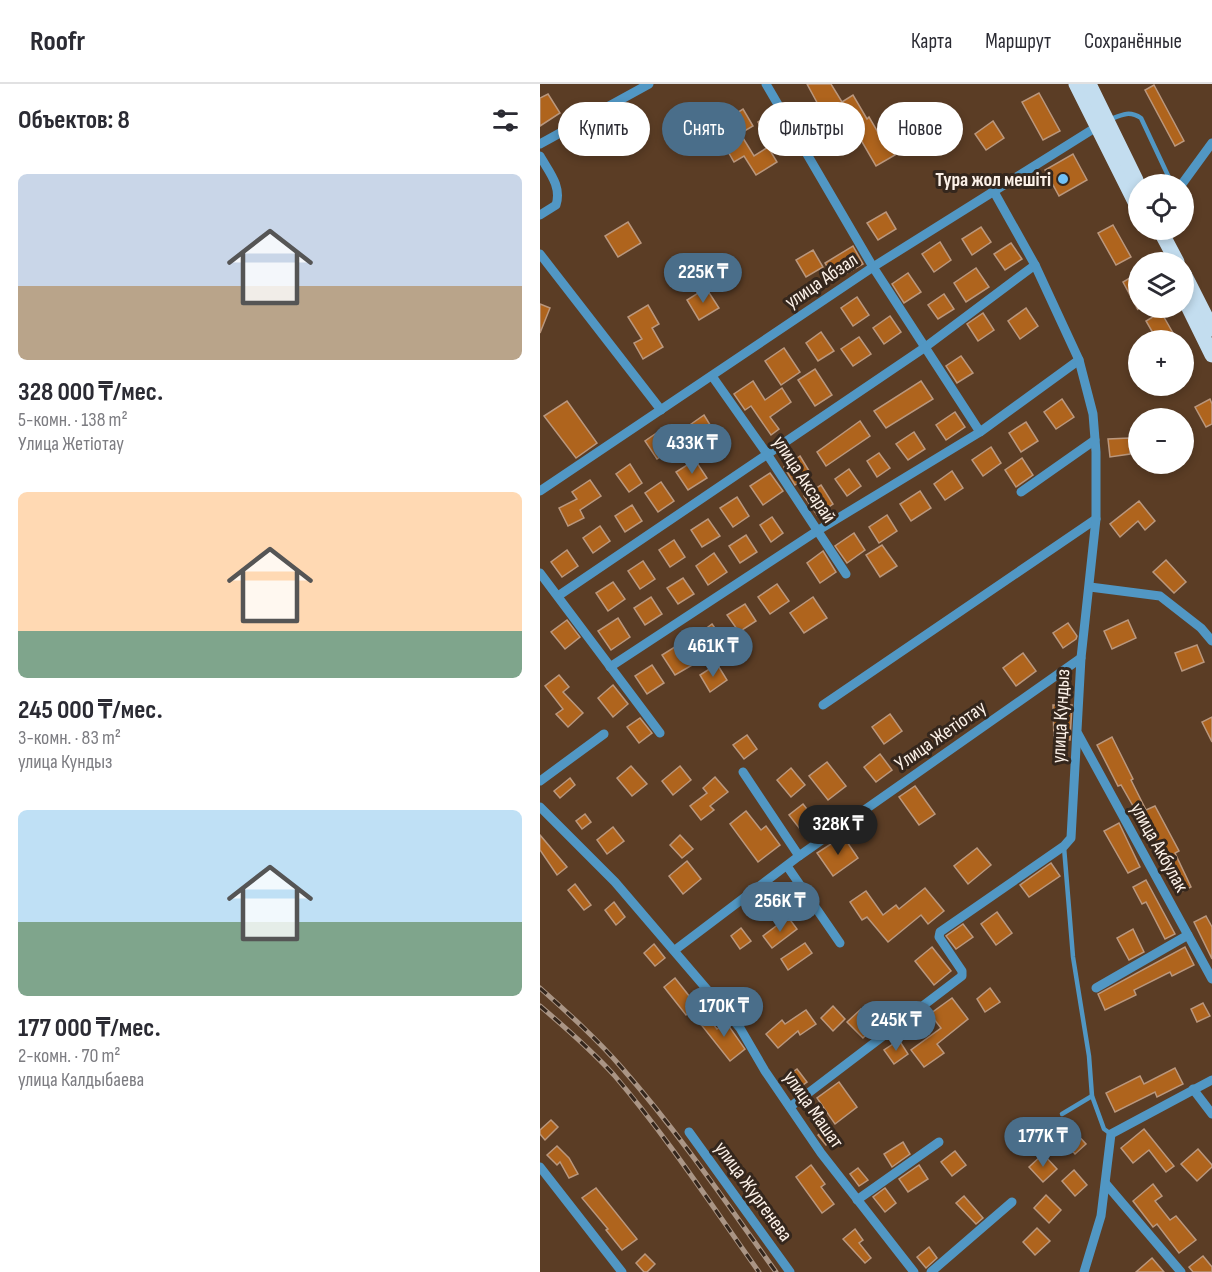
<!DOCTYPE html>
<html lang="ru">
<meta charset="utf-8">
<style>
:root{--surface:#fff;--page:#f2f2f3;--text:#2b2b33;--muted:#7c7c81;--line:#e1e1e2;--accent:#4a6e8a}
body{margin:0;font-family:"Sofia Sans Condensed",sans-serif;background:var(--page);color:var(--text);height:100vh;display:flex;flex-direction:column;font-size:22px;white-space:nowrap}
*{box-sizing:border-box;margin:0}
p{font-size:20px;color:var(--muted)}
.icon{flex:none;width:33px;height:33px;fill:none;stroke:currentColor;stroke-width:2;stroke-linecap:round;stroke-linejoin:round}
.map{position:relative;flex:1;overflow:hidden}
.sheet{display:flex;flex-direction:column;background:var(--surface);width:540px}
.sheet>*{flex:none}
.hud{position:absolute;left:18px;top:18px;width:564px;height:54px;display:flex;gap:12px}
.buttons{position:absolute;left:588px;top:90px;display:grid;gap:12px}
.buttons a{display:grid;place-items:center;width:66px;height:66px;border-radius:50%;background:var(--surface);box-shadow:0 3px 9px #0003;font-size:30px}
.price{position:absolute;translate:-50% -51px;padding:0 14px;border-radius:21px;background:var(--accent);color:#fff;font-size:20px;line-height:39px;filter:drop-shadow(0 2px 3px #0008)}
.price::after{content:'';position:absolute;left:50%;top:36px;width:18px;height:14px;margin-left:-9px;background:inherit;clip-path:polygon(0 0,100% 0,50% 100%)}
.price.selected{background:#222;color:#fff}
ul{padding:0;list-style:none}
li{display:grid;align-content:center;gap:12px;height:318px;padding:0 18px}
li span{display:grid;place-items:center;height:186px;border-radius:9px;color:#555}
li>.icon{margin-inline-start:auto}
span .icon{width:108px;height:108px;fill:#fffc;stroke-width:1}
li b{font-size:26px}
h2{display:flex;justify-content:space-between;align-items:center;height:72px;padding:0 18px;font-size:26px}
.tag{padding:0 21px;border-radius:27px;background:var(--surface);box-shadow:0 3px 9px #0003;font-size:21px;line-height:54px}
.tag.selected{background:var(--accent);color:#fff}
header{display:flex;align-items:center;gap:36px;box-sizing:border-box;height:84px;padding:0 30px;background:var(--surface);border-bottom:2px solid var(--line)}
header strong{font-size:28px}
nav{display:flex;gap:33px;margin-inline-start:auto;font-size:21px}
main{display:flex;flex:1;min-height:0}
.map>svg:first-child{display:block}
</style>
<header>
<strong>Roofr</strong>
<nav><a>Карта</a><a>Маршрут</a><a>Сохранённые</a></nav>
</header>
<main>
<section class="sheet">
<h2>Объектов: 8<svg class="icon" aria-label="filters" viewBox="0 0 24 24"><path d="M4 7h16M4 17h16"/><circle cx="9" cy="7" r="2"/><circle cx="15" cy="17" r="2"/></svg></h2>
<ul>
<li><span style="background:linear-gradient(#c9d6e8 60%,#b9a48a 0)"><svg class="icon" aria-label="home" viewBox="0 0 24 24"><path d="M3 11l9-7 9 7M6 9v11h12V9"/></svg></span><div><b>328 000 ₸/мес.</b><p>5-комн. · 138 m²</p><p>Улица Жетіотау</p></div></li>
<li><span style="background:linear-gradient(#ffd9b3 75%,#7fa58c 0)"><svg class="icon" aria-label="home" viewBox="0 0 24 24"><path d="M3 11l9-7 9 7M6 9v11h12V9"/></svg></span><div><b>245 000 ₸/мес.</b><p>3-комн. · 83 m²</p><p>улица Кундыз</p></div></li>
<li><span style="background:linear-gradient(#bfe0f5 60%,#7fa58c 0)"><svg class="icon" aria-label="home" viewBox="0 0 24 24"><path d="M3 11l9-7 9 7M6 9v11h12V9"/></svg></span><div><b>177 000 ₸/мес.</b><p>2-комн. · 70 m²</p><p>улица Калдыбаева</p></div></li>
</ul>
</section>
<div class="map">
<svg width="672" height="1188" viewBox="0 0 672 1188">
<rect width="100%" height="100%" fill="#5b3d25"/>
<g fill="#af641d" stroke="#ba977d" stroke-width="1.5">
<path d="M267,0h24l11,18 11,-7 14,24 2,-2 14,24 2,-2 10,16 -19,11 -26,-45 -9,6 -14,-24 -7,5z"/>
<path d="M614,1l30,56 -9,5 -30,-56z"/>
<path d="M499,9l21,38 -17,9 -21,-38z"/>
<path d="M8,10l12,19 -20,13v-28z"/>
<path d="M203,25l10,17 -17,10 -10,-16z"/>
<path d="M233,29l8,12 -16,9 -7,-12z"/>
<path d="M453,37l11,17 -18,12 -11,-16z"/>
<path d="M203,54l11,18 14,-9 9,15 -21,13 -12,-19 -10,6 -8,-14z"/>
<path d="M533,70l14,26 -28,16 -14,-26z"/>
<path d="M346,128l10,17 -18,11 -11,-17z"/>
<path d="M88,138l13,21 -23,14 -13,-21z"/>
<path d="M573,141l18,32 -15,8 -18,-32z"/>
<path d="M441,143l10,15 -19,13 -10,-16z"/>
<path d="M400,158l11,18 -17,12 -12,-18z"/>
<path d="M471,159l11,16 -17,11 -11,-16z"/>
<path d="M313,162l10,18 -28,16 -10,-17z"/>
<path d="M273,166l10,17 -17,10 -10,-17z"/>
<path d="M436,184l13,19 -23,15 -12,-19z"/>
<path d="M368,189l13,19 -17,11 -12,-19z"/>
<path d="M598,189v37l-15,-28z"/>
<path d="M166,204l13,20 -20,12 -12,-20z"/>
<path d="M404,210l10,15 -16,10 -10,-14z"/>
<path d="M317,213l12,18 -16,11 -12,-18z"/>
<path d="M0,220l10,4 -10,25z"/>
<path d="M108,221l11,19 -7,4 11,19 -20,12 -9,-16 8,-4 -14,-22z"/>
<path d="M486,224l12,18 -18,13 -12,-18z"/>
<path d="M621,228l16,28h-20l-11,-19z"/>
<path d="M443,229l11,17 -16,11 -11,-17z"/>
<path d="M350,232l11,16 -17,12 -11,-16z"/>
<path d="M281,248l13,19 -16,10 -12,-18z"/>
<path d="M319,253l12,17 -18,12 -12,-17z"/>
<path d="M244,264l16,24 -19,13 -16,-24z"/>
<path d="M421,272l12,17 -16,10 -11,-17z"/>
<path d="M275,285l17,26 -17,11 -17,-26z"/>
<path d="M213,297l12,19 17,-12 9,14 -21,15 9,12 -8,6 -20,-29 -6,4 -11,-16z"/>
<path d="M381,297l12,18 -47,29 -12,-17z"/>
<path d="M522,315l12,18 -18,12 -12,-17z"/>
<path d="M670,315l2,5v20l-6,3 -11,-20z"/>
<path d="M27,317l30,42 -21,15 -32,-42z"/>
<path d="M415,328l10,15 -19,13 -10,-15z"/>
<path d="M164,331l11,18 3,-2 6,10 -20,14 -17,-28z"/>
<path d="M320,337l10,15 -44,30 -9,-14z"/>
<path d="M486,338l12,19 -17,11 -12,-19z"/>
<path d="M121,346l12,18 -16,11 -12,-18z"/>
<path d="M374,348l11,17 -17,11 -12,-16z"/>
<path d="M589,354l1,16 -20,3 -2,-18z"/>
<path d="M451,363l10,16 -18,13 -11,-16z"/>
<path d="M339,369l11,15 -13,9 -10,-16z"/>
<path d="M260,372l11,18 -16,11 -11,-18z"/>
<path d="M482,374l11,17 -17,12 -11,-17z"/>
<path d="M155,376l12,18 -19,12 -12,-18z"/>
<path d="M90,380l12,19 -13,9 -13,-18z"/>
<path d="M309,385l12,17 -14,10 -12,-17z"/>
<path d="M412,387l11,17 -18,12 -11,-16z"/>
<path d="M230,389l13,18 -20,14 -13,-19z"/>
<path d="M50,396l11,16 -21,14 4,8 -16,8 -9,-18 18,-9 -5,-7z"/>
<path d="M121,398l13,19 -16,11 -13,-19z"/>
<path d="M281,401l12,19 -16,11 -13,-19z"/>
<path d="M380,407l11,17 -20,13 -11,-17z"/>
<path d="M197,413l12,19 -16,11 -13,-19z"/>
<path d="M599,417l16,20 -10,9 -7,-9 -18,16 -10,-13z"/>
<path d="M92,421l10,16 -17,11 -10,-16z"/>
<path d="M347,431l10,16 -18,12 -10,-16z"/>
<path d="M232,433l11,16 -12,9 -11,-17z"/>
<path d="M168,435l12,17 -18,11 -11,-17z"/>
<path d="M60,442l10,15 -17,12 -10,-15z"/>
<path d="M314,449l11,17 -18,13 -12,-17z"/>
<path d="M206,451l11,17 -17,11 -11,-17z"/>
<path d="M134,456l11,17 -15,10 -11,-17z"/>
<path d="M342,461l15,21 -17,11 -14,-22z"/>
<path d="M27,466l11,16 -16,11 -11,-15z"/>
<path d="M283,467l13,21 -16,11 -13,-20z"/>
<path d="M174,469l13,19 -19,13 -12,-19z"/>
<path d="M626,476l20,22 -12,11 -21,-21z"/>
<path d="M103,477l12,18 -15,10 -12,-18z"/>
<path d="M143,494l11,16 -16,10 -11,-16z"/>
<path d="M73,498l12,17 -17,12 -12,-18z"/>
<path d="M237,500l12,17 -19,13 -12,-17z"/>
<path d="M111,513l11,17 -17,11 -11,-17z"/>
<path d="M273,513l14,21 -23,15 -14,-20z"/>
<path d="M205,520l11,17 -17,11 -12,-17z"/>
<path d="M78,534l12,19 -19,13 -13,-19z"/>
<path d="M27,536l13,17 -15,12 -14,-17z"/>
<path d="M588,536l8,18 -24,11 -8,-18z"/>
<path d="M528,539l9,13 -1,3 -13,9 -10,-15z"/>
<path d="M172,540l13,18 -16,12 -13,-18z"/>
<path d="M141,559l13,21 -19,11 -13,-20z"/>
<path d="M657,561l7,17 -22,9 -7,-18z"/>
<path d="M483,569l13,18 -20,15 -13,-18z"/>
<path d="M177,580l10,16 -17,12 -10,-17z"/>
<path d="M112,581l12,18 -17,11 -12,-18z"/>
<path d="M19,591l10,12 -6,5 20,21 -15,14 -12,-13 7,-5 -18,-23z"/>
<path d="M73,601l15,19 -15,13 -15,-19z"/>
<path d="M513,621h19l-2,35h-16z"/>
<path d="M350,630l12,17 -18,13 -12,-17z"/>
<path d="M672,633v25l-10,-20z"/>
<path d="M100,634l12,15 -13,10 -12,-16z"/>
<path d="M207,651l10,14 -13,10 -11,-14z"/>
<path d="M572,653l21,42 -2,1 15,30 9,-4 24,45 -4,2 16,34 -14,7 -40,-81 -16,-28 -3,1 -21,-41z"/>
<path d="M340,670l12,16 -16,12 -12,-15z"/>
<path d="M287,678l19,24 -18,14 -19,-24z"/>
<path d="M91,682l16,18 -15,12 -15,-18z"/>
<path d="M140,682l11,14 -18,15 -11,-14z"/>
<path d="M251,684l14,17 -14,12 -14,-17z"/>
<path d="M175,693l13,15 -18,14 4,4 -13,10 -11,-14 17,-13 -4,-5z"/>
<path d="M30,694l5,7 -15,13 -6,-7z"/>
<path d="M375,702l20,28 -16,11 -20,-28z"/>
<path d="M263,720l11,14 -14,11 -11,-14z"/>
<path d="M206,727l15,19 5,-4 14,19 -22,17 -28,-38z"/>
<path d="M45,730l6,8 -9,7 -6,-8z"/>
<path d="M579,739l21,44 -12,6 -24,-42z"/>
<path d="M73,743l11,14 -17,13 -10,-14z"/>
<path d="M0,751l27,32 -10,8 -17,-25z"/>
<path d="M140,751l13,14 -11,9 -12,-13z"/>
<path d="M303,752l15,22 -25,18 -16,-23z"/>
<path d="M437,764l14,17 -23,19 -14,-18z"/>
<path d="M147,777l14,18 -18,15 -14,-18z"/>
<path d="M511,779l9,13 -31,21 -9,-12z"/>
<path d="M606,796l29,54 -10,5 -19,-37 -4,2 -9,-17z"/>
<path d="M35,800l16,21 -7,5 -16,-20z"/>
<path d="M248,800l12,15 -14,11 -12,-16z"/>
<path d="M385,804l19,23 -16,13 -7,-9 -33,27 -21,-25 -5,3 -12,-18 16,-11 17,24 13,-10 3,4z"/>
<path d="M74,818l11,15 -9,8 -11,-15z"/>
<path d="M457,828l15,21 -16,12 -15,-21z"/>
<path d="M666,832l6,11v32l-18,-37z"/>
<path d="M248,833l9,12 -25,19 -9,-12z"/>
<path d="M423,840l10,13 -17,12 -10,-13z"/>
<path d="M201,844l10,13 -11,8 -9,-13z"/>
<path d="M593,845l11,23 -15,8 -12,-22z"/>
<path d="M265,859l7,10 -24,17 -7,-11z"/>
<path d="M114,860l11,14 -10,8 -11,-13z"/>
<path d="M392,863l19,24 -17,14 -19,-24z"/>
<path d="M645,863l9,18 -22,11 -2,-4 -36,18 2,5 -31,15 -7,-16z"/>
<path d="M135,894l22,28 -11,9 -22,-28z"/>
<path d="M450,904l10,14 -15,10 -8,-13z"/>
<path d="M412,914l16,21 -31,25 7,9 -20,14 -13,-17 30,-22 -11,-14z"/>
<path d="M663,919l7,13 -13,6 -6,-13z"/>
<path d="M293,922l12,13 -12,12 -12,-13z"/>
<path d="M321,925l15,16 -13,13 -16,-16z"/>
<path d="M266,926l10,14 -16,11 -2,-4 -20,17 -12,-14 16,-14 3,4z"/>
<path d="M167,932l10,13 9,-7 19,27 -15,12 -31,-39z"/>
<path d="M359,956l9,14 -14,10 -10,-14z"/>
<path d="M635,984l8,16 -26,13 -2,-5 -40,20 -9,-19 34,-17 4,8z"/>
<path d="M257,985l10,13 -14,10 -10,-13z"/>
<path d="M299,998l18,25 -22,17 -18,-26z"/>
<path d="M11,1036l7,7 -13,13 -5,-6v-4z"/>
<path d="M288,1043l8,10 -10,8 -8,-10z"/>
<path d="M604,1045l30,37 -8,6 -17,-22 -16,13 -12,-15z"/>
<path d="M535,1048l11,12 -11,10 -11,-13z"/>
<path d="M363,1058l7,12 -18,13 -8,-13z"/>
<path d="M17,1062l12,12 9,16 -9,4 -9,-16 -3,3 -10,-10z"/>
<path d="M658,1065l14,16v2l-15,14 -16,-17z"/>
<path d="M415,1067l11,14 -14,11 -11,-14z"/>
<path d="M503,1070l14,15 -14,13 -14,-15z"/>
<path d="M271,1081l14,19 -4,3 13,17 -12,9 -26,-36z"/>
<path d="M379,1081l9,14 -20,13 -9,-13z"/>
<path d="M318,1084l10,12 -9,6 -9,-12z"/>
<path d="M534,1086l13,15 -12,11 -13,-15z"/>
<path d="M613,1100l9,12 -7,5 15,19 6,-4 20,24 -17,13 -22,-29 -4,3 -20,-26z"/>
<path d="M56,1104l41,51 -15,11 -16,-20 2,-1 -26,-31z"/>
<path d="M345,1104l11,15 -11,9 -12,-15z"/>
<path d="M506,1111l15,15 -12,13 -15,-15z"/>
<path d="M424,1112l19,22 -7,6 -20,-21z"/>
<path d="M497,1144l13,13 -15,14 -12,-13z"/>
<path d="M315,1145l8,11 -4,3 12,15 -6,5 -22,-24z"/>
<path d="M389,1163l8,11 -11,10 -9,-11z"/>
<path d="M105,1170l10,10 -8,8h-3l-8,-9z"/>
<path d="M663,1172l9,11v5h-19l-4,-5z"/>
<path d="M612,1174l12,14h-28z"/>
</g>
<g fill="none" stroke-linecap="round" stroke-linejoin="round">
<g stroke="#5197c4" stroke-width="4.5">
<path d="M569,36c12,-5 20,-10 32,-2l31,66"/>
<path d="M524,763l9,110 16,99 3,40 12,33 7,5"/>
<path d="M522,1030l30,-18"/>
</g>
<g stroke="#5197c4" stroke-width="9">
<path d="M226,0l107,183 107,165"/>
<path d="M0,60l109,-60"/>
<path d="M0,72c9,16 22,30 16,49l-16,10"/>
<path d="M642,100l30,-41"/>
<path d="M0,170l121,156"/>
<path d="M172,292l55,78 79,120"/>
<path d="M0,407l333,-224 225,-141"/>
<path d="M481,408l74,-52"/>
<path d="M0,489l120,160"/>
<path d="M550,503l70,9 41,32 11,13"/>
<path d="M18,512l366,-248 111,-83"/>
<path d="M70,583l207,-136 163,-99 99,-72"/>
<path d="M283,621l273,-186"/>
<path d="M538,650l134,245"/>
<path d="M203,688l56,84"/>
<path d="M0,697l64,-47"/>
<path d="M0,723l75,75 125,146 25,43 56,82 93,119"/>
<path d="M247,782l53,77"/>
<path d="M135,866l124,-94 282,-198"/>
<path d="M556,904l92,-53"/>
<path d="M653,1005l19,25"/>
<path d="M250,1023l172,-131v-5l-23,-34 1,-5 124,-86 7,-8 10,-180 15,-139v-67l-3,-38 -14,-54 -44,-95 -42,-75"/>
<path d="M149,1048l101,140"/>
<path d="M0,1083l82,105"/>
<path d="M566,1100l75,88"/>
<path d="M317,1116l82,-58"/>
<path d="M391,1188l81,-70"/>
<path d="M544,1188l17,-56 10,-82 101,-54"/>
</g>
<g stroke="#c3ddef" stroke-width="15">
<path d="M536,0l62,124"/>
<path d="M549,0l47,96"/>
<path d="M620,146l17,32"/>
<path d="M644,190l28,55"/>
<path d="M644,214l28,57"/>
</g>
<g stroke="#aa9585" stroke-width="5">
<g id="rail">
<path d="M0,904c28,25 57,51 82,80 56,64 104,134 154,204"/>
<path d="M0,922c26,22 51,44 74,69 53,62 98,131 145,197"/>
</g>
</g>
<use href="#rail" stroke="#35271d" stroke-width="3" stroke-dasharray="9" stroke-linecap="butt"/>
</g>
<circle fill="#71c1f5" stroke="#35271d" stroke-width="2" cx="523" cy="95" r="6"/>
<g text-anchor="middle" stroke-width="6" stroke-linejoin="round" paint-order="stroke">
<g font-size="20" font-weight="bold" fill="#fcf1e8" stroke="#35271d" text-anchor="end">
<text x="511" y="102">Тура жол мешіті</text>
</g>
<g font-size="20" fill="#fcf1e8" stroke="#35271d">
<text transform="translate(281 196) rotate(-34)" y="7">улица Абзал</text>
<text transform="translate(265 395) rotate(57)" y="7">улица Аксарай</text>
<text transform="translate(520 632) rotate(-87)" y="7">улица Кундыз</text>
<text transform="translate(400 651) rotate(-35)" y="7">Улица Жетіотау</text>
<text transform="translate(620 763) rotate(61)" y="7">улица Акбулак</text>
<text transform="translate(274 1025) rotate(55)" y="7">улица Машат</text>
<text transform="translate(214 1107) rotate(54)" y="7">улица Жургенева</text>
</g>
</g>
</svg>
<div class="buttons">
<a><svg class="icon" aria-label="locate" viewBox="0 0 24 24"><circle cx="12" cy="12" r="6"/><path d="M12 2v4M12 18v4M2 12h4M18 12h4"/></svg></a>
<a><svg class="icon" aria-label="layers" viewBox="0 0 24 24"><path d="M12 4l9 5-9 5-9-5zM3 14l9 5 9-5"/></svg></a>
<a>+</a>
<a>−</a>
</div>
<b class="price" style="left:163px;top:220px">225K ₸</b>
<b class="price" style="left:152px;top:391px">433K ₸</b>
<b class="price" style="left:173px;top:594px">461K ₸</b>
<b class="price selected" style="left:298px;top:772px">328K ₸</b>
<b class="price" style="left:240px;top:849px">256K ₸</b>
<b class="price" style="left:184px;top:954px">170K ₸</b>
<b class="price" style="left:356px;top:968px">245K ₸</b>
<b class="price" style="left:503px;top:1084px">177K ₸</b>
<div class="hud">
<a class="tag">Купить</a>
<a class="tag selected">Снять</a>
<a class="tag">Фильтры</a>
<a class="tag">Новое</a>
</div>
</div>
</main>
